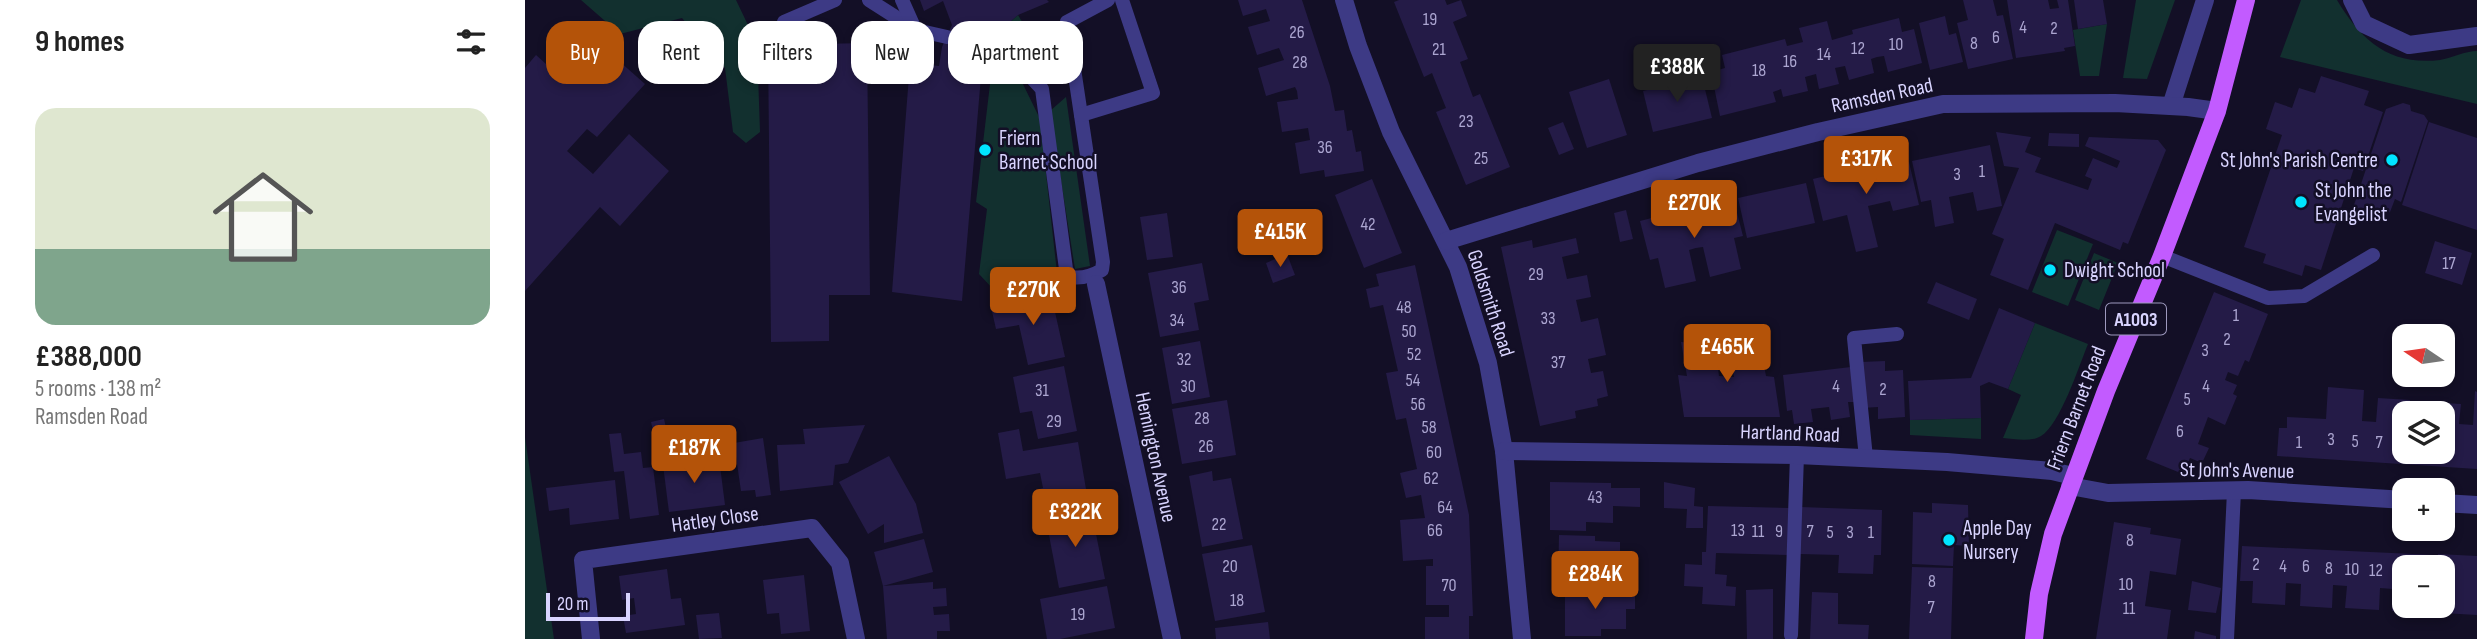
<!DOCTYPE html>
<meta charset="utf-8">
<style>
:root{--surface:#fff;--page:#f2f2f2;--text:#222;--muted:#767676;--accent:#b45309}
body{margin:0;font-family:"Sofia Sans Condensed",sans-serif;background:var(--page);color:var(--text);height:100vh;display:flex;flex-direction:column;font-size:26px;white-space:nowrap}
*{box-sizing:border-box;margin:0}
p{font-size:23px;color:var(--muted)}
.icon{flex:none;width:38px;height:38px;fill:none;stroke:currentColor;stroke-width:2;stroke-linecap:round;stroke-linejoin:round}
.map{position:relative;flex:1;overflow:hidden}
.side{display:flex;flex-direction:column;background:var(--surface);width:525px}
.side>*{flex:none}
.top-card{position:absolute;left:21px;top:21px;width:665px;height:63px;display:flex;gap:14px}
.needle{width:46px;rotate:283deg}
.tools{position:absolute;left:1867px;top:324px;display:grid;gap:14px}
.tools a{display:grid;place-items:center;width:63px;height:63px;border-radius:14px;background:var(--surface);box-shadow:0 4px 10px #0003;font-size:35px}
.scale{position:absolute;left:21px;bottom:18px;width:84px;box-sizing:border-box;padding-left:7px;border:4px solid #d9d4ff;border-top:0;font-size:19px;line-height:24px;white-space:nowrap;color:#d9d4ff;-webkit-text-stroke:5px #130f26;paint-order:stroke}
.price{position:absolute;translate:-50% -60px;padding:0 16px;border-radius:7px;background:var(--accent);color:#fff;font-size:23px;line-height:46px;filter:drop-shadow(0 2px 4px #0008)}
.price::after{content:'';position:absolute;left:50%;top:42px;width:21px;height:16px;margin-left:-10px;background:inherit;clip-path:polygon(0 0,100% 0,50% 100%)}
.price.active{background:#222;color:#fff}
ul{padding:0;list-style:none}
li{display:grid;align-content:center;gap:14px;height:371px;padding:0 35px}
li span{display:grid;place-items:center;height:217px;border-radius:21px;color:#555}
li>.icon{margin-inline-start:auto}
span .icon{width:126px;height:126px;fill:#fffc;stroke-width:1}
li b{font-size:30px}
h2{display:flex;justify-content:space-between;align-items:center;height:84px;padding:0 35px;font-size:30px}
.pill{padding:0 24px;border-radius:21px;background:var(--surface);box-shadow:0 4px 10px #0003;font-size:24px;line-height:63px}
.pill.active{background:var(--accent);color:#fff}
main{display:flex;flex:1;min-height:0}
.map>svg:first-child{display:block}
</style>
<main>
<section class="side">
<h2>9 homes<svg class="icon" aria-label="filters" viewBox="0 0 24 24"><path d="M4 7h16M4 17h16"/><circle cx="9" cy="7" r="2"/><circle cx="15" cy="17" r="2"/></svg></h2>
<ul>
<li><span style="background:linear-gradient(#dfe7d0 65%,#7fa58c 0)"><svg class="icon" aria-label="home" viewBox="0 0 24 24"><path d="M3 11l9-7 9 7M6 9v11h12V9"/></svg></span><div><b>£388,000</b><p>5 rooms · 138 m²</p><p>Ramsden Road</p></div></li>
</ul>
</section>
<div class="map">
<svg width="1952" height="639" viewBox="0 0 1952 639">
<rect width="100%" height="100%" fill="#130f26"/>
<g fill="#12302f">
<path d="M56,0h155l21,44 3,88 -14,11 -13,-11 -8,-64 -43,-50 -62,16z"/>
<path d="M1611,0h39l-28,79 -24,-1z"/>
<path d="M1776,0h36c24,40 52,66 103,60 12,-2 25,-9 37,-9v53l-197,-47z"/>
<path d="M493,15l9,15 7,37 -39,-32z"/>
<path d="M1582,24l-8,52h-19l-7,-46z"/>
<path d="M468,59l16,8 12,13 19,39 17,154 -64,16 -14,-15 8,-65 -11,-7z"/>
<path d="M541,97l24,169 -15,3 -25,-158z"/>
<path d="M1532,230l36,14 -25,62 -36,-14z"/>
<path d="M1569,253l24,10 -19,47 -24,-10z"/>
<path d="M1510,323l53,21c-9,22 -28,81 -47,92 -9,6 -27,3 -38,2l18,-43 -13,-6z"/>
<path d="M1456,418v21l-71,-4v-15z"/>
<path d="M0,437l29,202h-29z"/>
</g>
<g fill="#241b47">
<path d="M395,0h127l2,2 -31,13 -23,20 -14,41 -19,225 -70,-9 18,-229 29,3 3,-19 10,-22 -9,-24 -19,10z"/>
<path d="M713,0h64l28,86 5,25 9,-1 3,21 5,-1 4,22 5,-1 3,20 -39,6 -1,-7 -24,4 -5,-31 15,-3 -2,-12 -26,4 -5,-30 21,-3 -1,-8 -2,-4 -29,9 -8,-28 26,-8 -5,-12 -22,7 -9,-28 22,-6 -4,-12 -23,7z"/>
<path d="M874,0h46l2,5 14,-5 6,16 -14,6 15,37 -8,3 13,35 7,-3 30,73 -44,18 -30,-73 10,-4 -14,-35 -8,4 -30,-75z"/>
<path d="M1438,0h30l4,16 6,-1 10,44 -45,10 -11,-46 11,-3z"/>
<path d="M1482,0h41l2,9 9,-1 -2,-8h11l7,46 -11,2 1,3 -49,7z"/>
<path d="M1549,0h29l4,24 -29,5z"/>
<path d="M1420,16l4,19 7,-2 7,29 -33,8 -11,-47z"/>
<path d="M1374,18l3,14 12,-3 8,34 -34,9 -4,-16 -7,1 -6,2 3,14 -25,7 -4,-14 -10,2 4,16 -20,5 -3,-15 -11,3 3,14 -25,6 -2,-8 -8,3 3,10 -56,14 -9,-44 14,-4 -3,-13 63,-16 2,7 16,-4 -4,-14 28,-7 5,19 21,-6 -1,-4z"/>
<path d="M50,22l70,62 -48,53 -10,-8 -20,22 26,23 36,-40 40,37 -49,55 -20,-19 -75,84v-223l11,-13 10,9 6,-8 -4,-3z"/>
<path d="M342,43l3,252h-41v46l-58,1 -3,-297z"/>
<path d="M1796,76l48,15 -5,14 19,7 -20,59 -9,-3 -33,102 -16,-5 -3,11 -39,-13 3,-9 -22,-7 38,-112 -16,-6 9,-27 17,6 7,-20 16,5z"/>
<path d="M1177,77l10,41 -59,14 -10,-41z"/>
<path d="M1084,79l18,56 -40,13 -18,-56z"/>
<path d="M1878,103l7,2 1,6 13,4 4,6 -27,81 -6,-3 -5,13 -6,3 -9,-3 -8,8 -11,-4 -2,-11 32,-96z"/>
<path d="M1038,122l11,27 -15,6 -11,-27z"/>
<path d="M1904,122l48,16v92l-75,-25z"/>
<path d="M1471,132l35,5 -6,15 16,6 -6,14 53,18 4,-11 -7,-3 8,-18 24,10 3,-7 -35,-15 4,-9 69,3 8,10 -38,94 -5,-2 -3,8 -65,-27 -27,67 -38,-15 14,-36 -12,-5 27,-66 -15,-2z"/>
<path d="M1524,133l30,1v13l-31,-1z"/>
<path d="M1465,145l12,61 -25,5 -4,-19 -24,5 5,26 -19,4 -4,-27 -10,2 -9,-41z"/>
<path d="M1374,158l1,6 9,-2 10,43 -26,6 -3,-10 -22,5 10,41 -22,5 -9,-37 -24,6 -10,-42z"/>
<path d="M847,179l30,74 -38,15 -29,-73z"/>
<path d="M1281,183l9,40 -68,15 -9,-40z"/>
<path d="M1208,197l10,39 -9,2 7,31 -31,8 -7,-30 -7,1 -7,2 7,31 -31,7 -7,-30 -8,2 -10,-39z"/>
<path d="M1101,210l7,29 -13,3 -6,-29z"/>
<path d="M642,213l6,44 -26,3 -7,-43z"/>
<path d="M1051,238l3,15 -17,4 5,22 20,-4 4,22 -15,3 5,22 17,-4 8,37 -18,4 3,14 12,-2 5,25 -11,3 1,7 -23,5 1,7 -36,8 -39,-179 31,-7 1,8z"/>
<path d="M1910,241l37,12 -10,32 -37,-12z"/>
<path d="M762,254l8,21 -22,8 -7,-20z"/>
<path d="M677,263l7,37 -15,3 5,27 -39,7 -12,-64z"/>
<path d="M890,265l54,250 4,101h-4v23h-44v-22h24v-12h-23v-39h7v-7l-30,2 -3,-41 25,-2 -4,-23 -15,3 -6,-25 17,-4 -11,-51 -10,2 -5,-23 -5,-24 12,-2 -15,-66 -13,3 -4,-19 13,-3 -3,-12z"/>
<path d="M1411,282l41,17 -8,21 -42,-17z"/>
<path d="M1689,292l54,22 -19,48 -4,-2 -7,16 -10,-4 -3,8 12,5 -4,9 4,2 -12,29 -17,-8 -10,27 11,4 -7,15 -12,-5 -7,16 -37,-15z"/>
<path d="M526,294l14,63 -37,8 -9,-40 -23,4 -5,-22z"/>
<path d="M1474,308l36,15 -27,66 -19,-7 -9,4 1,32 -71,2 -2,-39 63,-3z"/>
<path d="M675,341l10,56 -38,7 -10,-56z"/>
<path d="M1156,342l34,2 4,32 15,1 -5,-33 31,1 6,31 8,1 6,40h-96l-6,-42 9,1z"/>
<path d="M1360,361v10l18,-1 2,47 -27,2v-12l-16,1 -1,-46z"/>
<path d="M539,366l13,65 -39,8 -6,-28 -12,2 -7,-36z"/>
<path d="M1326,367l4,35h-7l2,15 -19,3 -2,-13 -18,2 2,13 -19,2 -2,-14 -5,1 -4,-36z"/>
<path d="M1803,387l36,3 -2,31 14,1 2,-24 32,2 -1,13h-4v39h38v-39h-16l1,-11 33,2 -2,20 14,1 2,-34 2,1v77l-200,-13 2,-28h8v-11l39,2z"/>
<path d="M702,400l9,55 -54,9 -10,-55z"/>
<path d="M139,419l6,26 -13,3 -6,-26z"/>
<path d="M340,425l-17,38 -13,2 -2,20 -53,6 -3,-46 28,-1 -2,-15z"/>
<path d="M494,429l4,22 55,-9 9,53 -21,4 1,7 -28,5 -3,-21 7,-2 -3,-15 -34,6 -8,-46z"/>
<path d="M96,433l3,21 17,-2 2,16 10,-1 6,48 -29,4 -6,-48 -10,1 -5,-38z"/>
<path d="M238,438l8,57 -15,2 -1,-7 -14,1 -7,-48z"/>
<path d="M364,456l27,48 7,29 -39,10v-19l-16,10 -29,-52z"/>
<path d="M194,458l6,47 -56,7 -6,-47z"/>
<path d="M687,471l1,10 18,-3 12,61 -41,8 -13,-71z"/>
<path d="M90,480l4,39 -49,6 -1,-17 -20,3 -3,-23z"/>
<path d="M1025,482l61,1v5h29v19l-27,-1v17l-27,-1v9l-36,-1z"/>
<path d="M1139,482l31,6 -1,18 9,1v21h-17l1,-19 -23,-1z"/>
<path d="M1407,503l36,2 1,41 -15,-1 -1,21 -41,-2 1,-52 19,1z"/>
<path d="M1183,506l82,2 -2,47 -72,-2 -1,21 12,1 -1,11 10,1 -1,19 -33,-2 1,-17 -19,-1 1,-22 17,1v-13h4z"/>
<path d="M1276,507l81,3 -1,45h-7l-1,19 -35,-1 1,-18 -39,-1z"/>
<path d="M566,509l14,70 -46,9 -13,-69z"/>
<path d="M1589,522l37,6 -1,6 31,5 -5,36 -26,-4 -5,35 26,4 -4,29h-71z"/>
<path d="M1034,535l36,1v5l25,1v19l14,1v18h-37v6l-39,-1z"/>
<path d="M399,539l9,33 -50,14 50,-4v7l13,-1 1,18 -14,1 1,8 15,-1 1,17h-13v8h-50l-4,-53 -9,-34z"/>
<path d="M727,545l13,67 -50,9 -13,-67z"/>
<path d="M1717,546l192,9 -1,12h-28v39h20l-1,6 -32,-1 1,-22 -13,-1 -1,22 -34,-2 2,-22 -14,-1 -1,23 -32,-2 1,-22 -15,-1 -1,22 -33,-2 1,-22h-13z"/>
<path d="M1913,554l39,2v59l-35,-2 1,-46h-6z"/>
<path d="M1387,567l41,1 -2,71h-42z"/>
<path d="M142,569l4,30 10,-1 4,27 -59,8 -3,-17 13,-2 -2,-16 -12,2 -3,-24z"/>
<path d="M279,575l6,56 -29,3 -2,-21 -12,1 -4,-34z"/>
<path d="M1667,581l29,7 -5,25 -28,-3z"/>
<path d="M582,586l8,42 -55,11h-13l-7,-40z"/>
<path d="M1040,587l36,1v7l34,1v13h-9v20h-25v7h-36z"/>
<path d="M1248,589v50h-26l-1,-49z"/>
<path d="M1287,592l26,1v31l31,1 -1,14h-58z"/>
<path d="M194,613l3,25 -23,1 -3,-24z"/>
<path d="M743,622l2,17h-54l-1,-11z"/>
<path d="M1670,631l21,5v3h-22z"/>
</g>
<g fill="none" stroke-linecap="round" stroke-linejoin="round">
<g stroke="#3d3a85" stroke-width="14">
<path d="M344,0l47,30 31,7"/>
<path d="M377,0l13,29"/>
<path d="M259,22l51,-22"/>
<path d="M465,50l27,12 25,27 24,180 4,8c12,2 22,-1 32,-7l1,-8 -36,-240 41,-22"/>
<path d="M556,115l72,-22 -31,-93"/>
<path d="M1637,256l106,42 36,-2 69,-41"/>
<path d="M1341,458l-12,-120 43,-4"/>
<path d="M1266,635l6,-180"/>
<path d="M1702,639l7,-148"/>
</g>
<g stroke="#3d3a85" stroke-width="18">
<path d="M819,0l14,46 33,86 67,135 30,96 16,88 18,188"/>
<path d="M1827,0l12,24 45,21 68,-9"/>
<path d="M1646,106l34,-106"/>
<path d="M921,241l252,-78 120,-31 125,-28 172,-1 73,4 29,4"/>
<path d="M571,284l76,355"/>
<path d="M979,451l293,4 150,7 105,9 21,5"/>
<path d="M1545,486l38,7 140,-3 157,10"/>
<path d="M1918,503l34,2"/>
<path d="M66,639l-8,-79 229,-32 28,35 16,76"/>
</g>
<path stroke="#c25bff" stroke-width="18" d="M1509,639l5,-45 14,-60 53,-143 56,-135 55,-145 29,-111"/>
</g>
<g fill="#00e5ff" stroke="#130f26" stroke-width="2.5">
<circle cx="460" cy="150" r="7"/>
<circle cx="1867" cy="160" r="7"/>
<circle cx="1776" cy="202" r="7"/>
<circle cx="1525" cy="270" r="7"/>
<circle cx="1424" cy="540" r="7"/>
</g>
<g text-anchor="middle" stroke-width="5" stroke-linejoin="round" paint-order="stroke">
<g font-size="18" fill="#aca6d1">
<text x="905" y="25">19</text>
<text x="1498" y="33">4</text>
<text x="1529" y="34">2</text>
<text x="772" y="38">26</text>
<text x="1471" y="43">6</text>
<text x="1449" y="49">8</text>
<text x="1371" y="50">10</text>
<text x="1333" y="54">12</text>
<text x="914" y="55">21</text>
<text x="1299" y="60">14</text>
<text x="1265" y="67">16</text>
<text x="775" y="68">28</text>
<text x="1234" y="76">18</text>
<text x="941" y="127">23</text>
<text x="800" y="153">36</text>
<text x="956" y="164">25</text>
<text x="1457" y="177">1</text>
<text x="1432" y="180">3</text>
<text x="843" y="230">42</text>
<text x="1924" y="269">17</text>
<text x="1011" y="280">29</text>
<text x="654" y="293">36</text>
<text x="879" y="313">48</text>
<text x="1711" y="321">1</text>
<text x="1023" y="324">33</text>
<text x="652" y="326">34</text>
<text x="884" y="337">50</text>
<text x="1702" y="345">2</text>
<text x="1680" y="356">3</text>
<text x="889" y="360">52</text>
<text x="659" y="365">32</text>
<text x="1033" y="368">37</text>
<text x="888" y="386">54</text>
<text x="663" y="392">30</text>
<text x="1311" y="392">4</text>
<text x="1681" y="392">4</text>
<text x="1358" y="395">2</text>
<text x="517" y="396">31</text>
<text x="1662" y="405">5</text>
<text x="893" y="410">56</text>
<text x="677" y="424">28</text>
<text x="529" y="427">29</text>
<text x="904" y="433">58</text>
<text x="1655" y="437">6</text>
<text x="1806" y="445">3</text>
<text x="1830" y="447">5</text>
<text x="1774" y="448">1</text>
<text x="1854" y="448">7</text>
<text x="681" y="452">26</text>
<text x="909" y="458">60</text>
<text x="906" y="484">62</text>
<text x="1070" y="503">43</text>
<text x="920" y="513">64</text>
<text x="694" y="530">22</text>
<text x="910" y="536">66</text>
<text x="1213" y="536">13</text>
<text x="1233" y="537">11</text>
<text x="1254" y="537">9</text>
<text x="1285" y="537">7</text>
<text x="1305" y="538">5</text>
<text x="1325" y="538">3</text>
<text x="1346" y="538">1</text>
<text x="1605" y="546">8</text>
<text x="1731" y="570">2</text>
<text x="705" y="572">20</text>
<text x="1758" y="572">4</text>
<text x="1781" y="572">6</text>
<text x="1804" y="574">8</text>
<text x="1827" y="575">10</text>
<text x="1851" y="576">12</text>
<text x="1407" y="587">8</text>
<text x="1601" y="590">10</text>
<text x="924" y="591">70</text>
<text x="712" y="606">18</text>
<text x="1406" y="613">7</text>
<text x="1604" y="614">11</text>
<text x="553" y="620">19</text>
</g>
<rect fill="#130f26" stroke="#9e99be" stroke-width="2" x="1581" y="303.5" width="60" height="31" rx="5"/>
<g font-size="19" font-weight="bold" fill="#d9d4ff">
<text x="1611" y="326">A1003</text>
</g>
<g font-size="21" fill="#d9d4ff" stroke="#130f26">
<text transform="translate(1357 95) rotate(-12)" y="7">Ramsden Road</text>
<text transform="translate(966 303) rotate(72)" y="7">Goldsmith Road</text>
<text transform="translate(1551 408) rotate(-69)" y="7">Friern Barnet Road</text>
<text transform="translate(1265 433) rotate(2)" y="7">Hartland Road</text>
<text transform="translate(631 457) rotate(78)" y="7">Hemington Avenue</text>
<text transform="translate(1712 470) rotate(1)" y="7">St John's Avenue</text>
<text transform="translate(190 519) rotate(-8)" y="7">Hatley Close</text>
</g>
<g font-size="21" fill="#d9d4ff" stroke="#130f26" text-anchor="start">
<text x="474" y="145">Friern<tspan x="474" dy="24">Barnet School</tspan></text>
<text x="1853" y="167" text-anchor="end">St John's Parish Centre</text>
<text x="1790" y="197">St John the<tspan x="1790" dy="24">Evangelist</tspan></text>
<text x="1539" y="277">Dwight School</text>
<text x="1438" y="535">Apple Day<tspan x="1438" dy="24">Nursery</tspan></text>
</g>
</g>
</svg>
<div class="tools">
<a><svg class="needle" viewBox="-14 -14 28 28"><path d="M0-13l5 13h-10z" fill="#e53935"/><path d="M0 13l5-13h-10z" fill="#767676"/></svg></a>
<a><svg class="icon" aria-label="layers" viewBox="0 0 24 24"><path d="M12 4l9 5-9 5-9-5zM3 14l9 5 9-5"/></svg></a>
<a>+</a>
<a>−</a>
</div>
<div class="scale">20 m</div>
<b class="price active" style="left:1152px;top:104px">£388K</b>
<b class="price" style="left:1341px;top:196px">£317K</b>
<b class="price" style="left:1169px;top:240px">£270K</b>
<b class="price" style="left:755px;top:269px">£415K</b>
<b class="price" style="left:508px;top:327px">£270K</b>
<b class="price" style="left:1202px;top:384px">£465K</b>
<b class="price" style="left:169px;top:485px">£187K</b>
<b class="price" style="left:550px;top:549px">£322K</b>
<b class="price" style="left:1070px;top:611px">£284K</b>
<div class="top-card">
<a class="pill active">Buy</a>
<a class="pill">Rent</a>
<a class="pill">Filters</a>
<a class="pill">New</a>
<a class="pill">Apartment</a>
</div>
</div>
</main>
